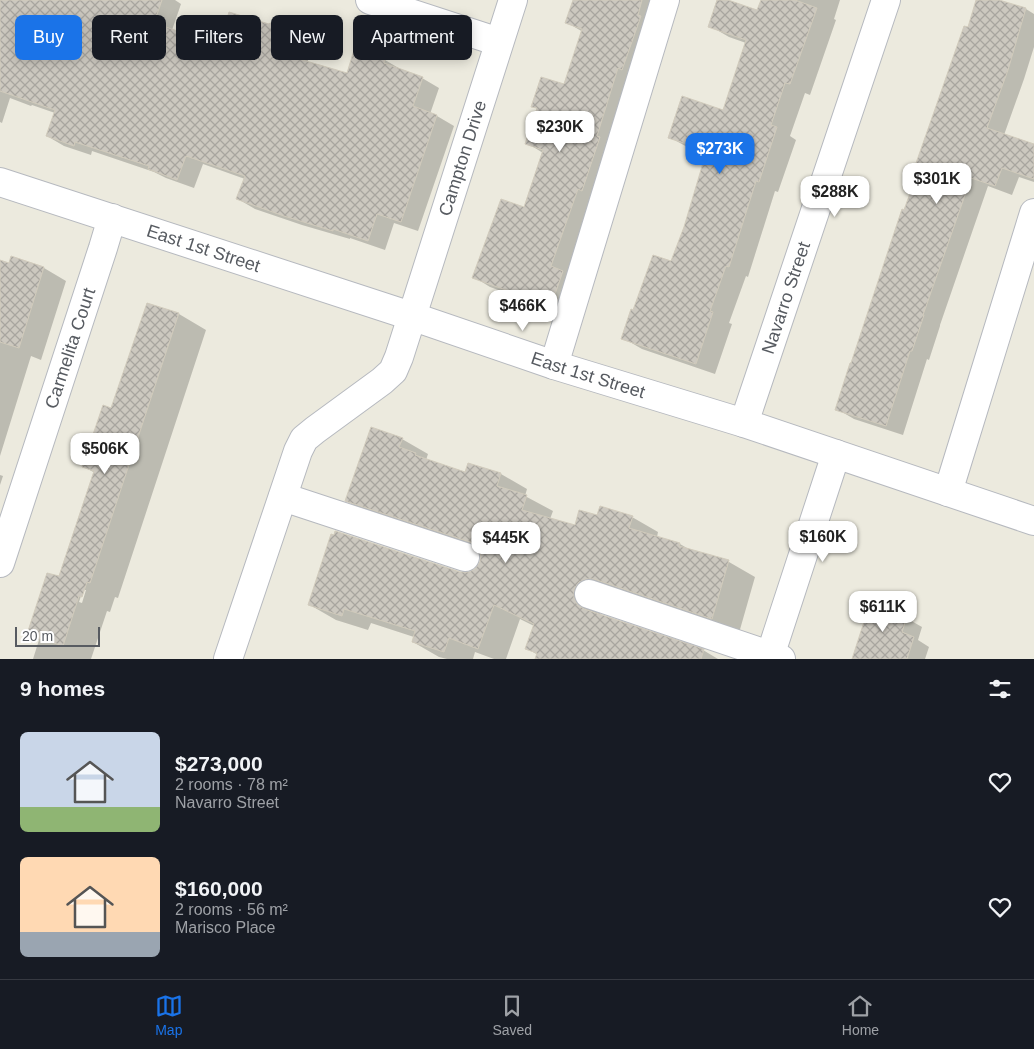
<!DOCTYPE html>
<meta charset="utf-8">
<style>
:root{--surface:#171b24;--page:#20242c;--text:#f1f3f6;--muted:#9ea1a6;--line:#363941;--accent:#1a73e8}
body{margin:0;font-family:Arial,sans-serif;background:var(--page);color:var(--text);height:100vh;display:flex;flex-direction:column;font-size:19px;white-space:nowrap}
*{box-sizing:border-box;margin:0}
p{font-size:16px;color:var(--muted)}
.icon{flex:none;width:28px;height:28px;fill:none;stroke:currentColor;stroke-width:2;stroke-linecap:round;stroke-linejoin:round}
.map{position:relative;height:659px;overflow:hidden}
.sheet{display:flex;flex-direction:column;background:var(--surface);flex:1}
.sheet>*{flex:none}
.top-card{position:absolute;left:15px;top:15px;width:500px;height:45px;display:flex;gap:10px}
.scale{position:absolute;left:15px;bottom:12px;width:85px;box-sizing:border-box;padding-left:5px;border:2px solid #575b61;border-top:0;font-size:14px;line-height:18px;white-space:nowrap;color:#575b61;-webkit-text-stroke:4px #fff;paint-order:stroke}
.price{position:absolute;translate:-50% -42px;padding:0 11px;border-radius:10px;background:#fff;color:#222;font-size:16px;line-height:32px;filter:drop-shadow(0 1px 2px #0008)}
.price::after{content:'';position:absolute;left:50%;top:30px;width:15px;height:11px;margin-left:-8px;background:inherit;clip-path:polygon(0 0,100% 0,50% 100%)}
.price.current{background:var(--accent);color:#fff}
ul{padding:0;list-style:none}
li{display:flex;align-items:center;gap:15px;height:125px;padding:0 20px}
li span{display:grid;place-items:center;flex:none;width:140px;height:100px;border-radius:8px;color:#555}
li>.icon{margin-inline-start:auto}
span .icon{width:60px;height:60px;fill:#fffc;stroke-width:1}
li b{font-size:21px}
h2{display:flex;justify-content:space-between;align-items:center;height:60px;padding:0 20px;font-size:21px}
.pill{padding:0 18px;border-radius:8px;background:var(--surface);box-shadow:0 2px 12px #0003;font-size:18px;line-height:45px}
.pill.current{background:var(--accent);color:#fff}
.menu{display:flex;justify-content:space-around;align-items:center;height:70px;border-top:1px solid var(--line);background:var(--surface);font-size:14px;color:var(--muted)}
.menu a{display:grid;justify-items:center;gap:2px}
.menu .current{color:var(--accent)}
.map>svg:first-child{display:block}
</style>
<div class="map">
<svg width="1034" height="659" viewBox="0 0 1034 659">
<defs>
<pattern id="building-cross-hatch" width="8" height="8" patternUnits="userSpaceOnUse" patternTransform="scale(1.25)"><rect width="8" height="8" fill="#ccc8bf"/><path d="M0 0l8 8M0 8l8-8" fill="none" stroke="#a8a59f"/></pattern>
</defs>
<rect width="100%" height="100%" fill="#eceade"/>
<g fill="#0003" fill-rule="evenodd">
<path d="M0,0h175l6,4 -9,26 24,8 26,2 75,-6 17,9 -7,20 40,12 38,-15 17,10 20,8 17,10 -9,26 7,2 17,10 -36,105 -24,-8 -9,27 -35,-12v1l-48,-14 -47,-16 -17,-10 7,-20 -42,-15 -9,24 -28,-10 -12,-6 -62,-21 -1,4 -27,-9 -17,-10 8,-23 -23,-8 -1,1 -21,-8 -8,25 -2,-1z"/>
<path d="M574,0h92l-98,315 -78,-28 -16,-10 51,-69 18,-55 -16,-10 11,-34 -5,-3 32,-21 18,-53 -17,-10z"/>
<path d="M719,0h5l34,12 4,-12h78l-6,19 2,1 -26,75 -5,-2 -15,43 6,4 -18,52 -3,-1 -27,86 -2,-1 -17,47 3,1 -17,50 -73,-25 -19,-11 11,-26 38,-49 13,-35 19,-64 -7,-4 3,-8 -11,-4 -20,-11 55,-26 22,-68 -17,-6 -19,-11z"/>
<path d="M977,0h18l31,9 8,5v33l-10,32 -20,56 30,10v37l-15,-5 -7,18 -24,-9 -48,139v1l-11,34 -2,-1 -24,76 -49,-16 -17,-10 132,-380z"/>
<path d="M12,258l32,10 22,13 -25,79 -10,-4 -31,100v-195l9,3z"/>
<path d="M147,304l32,10 27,16 -88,268 -3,-1 -5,15 -3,-1 -16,48h-58l6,-19 -11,-6 32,-56 35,-105 -11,-6 28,-58zM83,590h3l-4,13 -3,-1z"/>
<path d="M402,439l26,15 -2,6 40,13 35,1 26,15 -2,7 28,15 -3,8 26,8 22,-10h34l26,15 -1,5 23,7 12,7 37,11 26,15 -16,56 -139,-29v9l1,3 102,34 15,9h-181l1,-4 -12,-7 8,-22 -14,-7 -14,40h-12l-19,-7 -2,7h-26l-8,-2 -26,-15 1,-5 -43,-14 -3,7 -32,-10 -26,-15 150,-32h9l7,-3 5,-7 -1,-12 -107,-35 -26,-15z"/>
<path d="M0,475l3,1 -3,9z"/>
<path d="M874,596l21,7 15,9 -2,7 14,8 -4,13 11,7 -4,12h-68z"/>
</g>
<g fill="url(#building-cross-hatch)" stroke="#d1cbbc">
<path d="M0,0h162l-8,23 41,14 2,-6 24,8 8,-27 40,12 1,-1 27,10 -8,23 58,17 7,-23 31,9 -1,4 39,14 -10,29 24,9 -36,107 -24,-8 -9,27 -35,-12v2l-49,-15 -48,-17 9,-23 -59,-20 -9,24 -29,-11 1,-3 -74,-24 -1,4 -28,-10 9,-26 -55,-19z"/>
<path d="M573,0h69l-4,15 3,1 -19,54 -4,-2 -21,68 3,1 -18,54 -4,-2 -27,77 12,5 -12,35 -79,-28 29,-79 23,8 19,-57 -18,-6 12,-36 -6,-1 10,-30 23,7 18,-55 -17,-6z"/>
<path d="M717,0h11l29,10 4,-10h34l22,8 -27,76 -5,-1 -14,42 6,2 -18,55 -3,-1 -27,86 -3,-1 -16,45 3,1 -17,52 -75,-25 10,-30 2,1 20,-55 18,6 13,-34 19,-64 -7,-2 4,-13 -32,-10 14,-42 41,14 23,-70 -38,-13z"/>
<path d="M976,0h23l27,8 -18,62 -21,58 47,16v35l-32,-11 -7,18 -24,-8 -48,137h1l-12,36h-2l-24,75 -51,-16 15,-47h1l51,-154 2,1 15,-42 -4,-2 19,-54 30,-86 4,1z"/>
<path d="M11,256l33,11 -25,81 -19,-6v-82l9,3z"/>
<path d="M147,303l32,10 -89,270 -3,-1 -5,15 -3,-1 -16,50 -36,-12 20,-61 12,3 35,-105 -12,-4 21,-62 8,3z"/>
<path d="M371,427l32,11 -4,9 17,6 -1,2 50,17 3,-9 33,10 -4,13 30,9 -5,15 53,15 4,-15 18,5 3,-9 33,10 -4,12 51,15 -1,3 50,14 -17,59 -118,-40h-8l-7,3 -5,7v9l3,6 7,5 120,40 -3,10h-166l2,-6 -12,-4 9,-25 -40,-19 -16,44 -29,-11 -5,14 -32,-10 3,-11 -71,-22 -2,7 -34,-11 23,-71 3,1 1,-4 125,41h9l6,-3 5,-7v-9l-4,-7 -6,-4 -125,-41z"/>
<path d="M873,594l22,8 -3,10 15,5 -5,15 12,5 -7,22h-55z"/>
</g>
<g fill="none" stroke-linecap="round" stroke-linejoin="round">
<g stroke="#b6b9bf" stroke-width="30">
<g id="minor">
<path d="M370,0l129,42"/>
<path id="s1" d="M0,182l411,134 143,49 190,58 290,98"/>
<path d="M554,365l111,-365"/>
<path id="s2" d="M744,423l142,-423"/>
<path d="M948,492l86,-279"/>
<path d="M283,497l182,60"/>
<path id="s3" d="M0,563l103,-315 9,-30"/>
<path d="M589,594l192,65"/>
<path id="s4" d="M228,659l70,-208 6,-12 11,-9 67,-49 11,-10 6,-14 114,-357"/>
<path d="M769,659l67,-205"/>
</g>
</g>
<use href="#minor" stroke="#fff" stroke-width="28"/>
</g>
<g text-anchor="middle" stroke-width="5" stroke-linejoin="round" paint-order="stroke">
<g font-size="18" fill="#575b61" stroke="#fff">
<text dy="6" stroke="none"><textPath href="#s4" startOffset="569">Campton Drive</textPath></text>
<text dy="6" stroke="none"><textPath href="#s1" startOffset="214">East 1st Street</textPath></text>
<text dy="6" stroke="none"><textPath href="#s2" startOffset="132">Navarro Street</textPath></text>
<text dy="6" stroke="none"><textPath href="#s3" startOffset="226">Carmelita Court</textPath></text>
<text dy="6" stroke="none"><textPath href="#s1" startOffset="619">East 1st Street</textPath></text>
</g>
</g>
</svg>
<div class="scale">20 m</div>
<b class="price" style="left:560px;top:153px">$230K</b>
<b class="price current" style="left:720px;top:175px">$273K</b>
<b class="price" style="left:937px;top:205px">$301K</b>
<b class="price" style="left:835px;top:218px">$288K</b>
<b class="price" style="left:523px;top:332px">$466K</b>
<b class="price" style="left:105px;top:475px">$506K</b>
<b class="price" style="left:823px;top:563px">$160K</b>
<b class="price" style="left:506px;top:564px">$445K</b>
<b class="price" style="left:883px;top:633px">$611K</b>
<div class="top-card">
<a class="pill current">Buy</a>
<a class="pill">Rent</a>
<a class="pill">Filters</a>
<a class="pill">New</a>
<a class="pill">Apartment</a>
</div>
</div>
<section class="sheet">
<h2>9 homes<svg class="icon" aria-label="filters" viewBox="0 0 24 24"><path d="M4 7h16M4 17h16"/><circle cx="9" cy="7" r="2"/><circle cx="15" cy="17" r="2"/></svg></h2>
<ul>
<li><span style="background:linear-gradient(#c9d6e8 75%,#8fb573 0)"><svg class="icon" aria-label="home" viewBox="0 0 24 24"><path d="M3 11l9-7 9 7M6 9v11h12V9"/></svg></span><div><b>$273,000</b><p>2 rooms · 78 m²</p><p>Navarro Street</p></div><svg class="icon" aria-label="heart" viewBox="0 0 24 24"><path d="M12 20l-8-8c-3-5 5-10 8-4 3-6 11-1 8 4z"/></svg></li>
<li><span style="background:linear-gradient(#ffd9b3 75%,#9aa5b1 0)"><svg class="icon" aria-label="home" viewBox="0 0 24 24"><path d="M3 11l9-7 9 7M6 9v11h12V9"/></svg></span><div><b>$160,000</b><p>2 rooms · 56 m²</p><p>Marisco Place</p></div><svg class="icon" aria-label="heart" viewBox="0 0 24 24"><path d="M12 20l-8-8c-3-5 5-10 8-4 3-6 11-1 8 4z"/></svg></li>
</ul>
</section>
<nav class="menu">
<a class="current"><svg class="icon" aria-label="map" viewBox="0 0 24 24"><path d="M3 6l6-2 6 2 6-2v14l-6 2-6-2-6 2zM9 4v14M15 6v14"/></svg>Map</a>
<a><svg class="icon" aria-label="saved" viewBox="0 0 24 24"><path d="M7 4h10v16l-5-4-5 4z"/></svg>Saved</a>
<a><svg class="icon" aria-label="home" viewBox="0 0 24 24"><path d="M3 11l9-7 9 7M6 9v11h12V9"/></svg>Home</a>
</nav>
